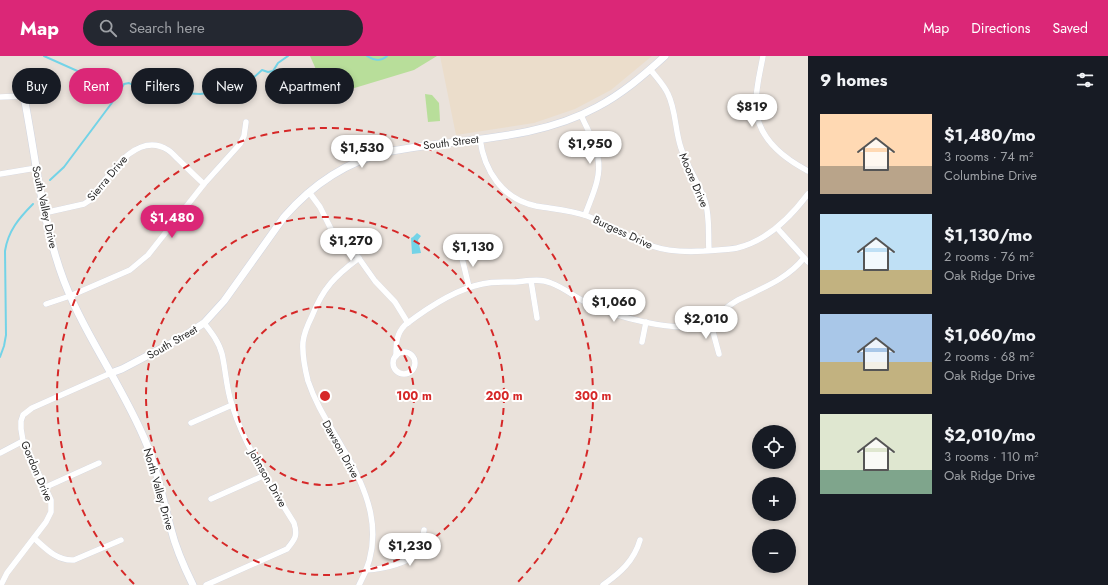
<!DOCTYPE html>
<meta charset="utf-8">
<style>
:root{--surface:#171b24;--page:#242831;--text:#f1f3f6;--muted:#9ea1a6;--accent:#db2777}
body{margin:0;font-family:Jost,sans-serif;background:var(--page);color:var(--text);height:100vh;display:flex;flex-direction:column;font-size:15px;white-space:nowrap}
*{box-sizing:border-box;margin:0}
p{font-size:13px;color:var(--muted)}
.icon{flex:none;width:22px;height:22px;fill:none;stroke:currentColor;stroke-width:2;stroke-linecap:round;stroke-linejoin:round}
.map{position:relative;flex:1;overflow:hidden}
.side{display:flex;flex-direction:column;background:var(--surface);width:300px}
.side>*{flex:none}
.banner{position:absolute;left:12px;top:12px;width:380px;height:36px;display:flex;gap:8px}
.tools{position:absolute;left:752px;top:369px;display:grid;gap:8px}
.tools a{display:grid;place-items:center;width:44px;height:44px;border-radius:50%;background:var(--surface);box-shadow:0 2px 6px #0003;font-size:20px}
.price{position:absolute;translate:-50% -34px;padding:0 9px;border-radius:14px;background:#fff;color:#222;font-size:13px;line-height:26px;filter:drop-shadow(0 1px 2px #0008)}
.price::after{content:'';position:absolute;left:50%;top:24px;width:12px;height:9px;margin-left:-6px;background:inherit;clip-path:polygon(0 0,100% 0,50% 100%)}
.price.on{background:var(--accent);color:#fff}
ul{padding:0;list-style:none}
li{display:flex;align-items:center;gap:12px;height:100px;padding:0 12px}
li span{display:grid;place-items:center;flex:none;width:112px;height:80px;border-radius:0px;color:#555}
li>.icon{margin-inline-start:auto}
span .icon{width:48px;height:48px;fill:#fffc;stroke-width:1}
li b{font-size:17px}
h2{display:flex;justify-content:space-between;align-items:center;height:48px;padding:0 12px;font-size:17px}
.chip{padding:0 14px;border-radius:18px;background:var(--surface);box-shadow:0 2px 6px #0003;font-size:14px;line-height:36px}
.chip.on{background:var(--accent);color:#fff}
header{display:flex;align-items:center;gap:24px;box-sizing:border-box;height:56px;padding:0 20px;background:var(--accent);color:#fff}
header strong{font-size:19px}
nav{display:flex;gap:22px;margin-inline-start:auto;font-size:14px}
.search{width:280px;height:36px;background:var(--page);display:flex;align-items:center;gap:10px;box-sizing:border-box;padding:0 14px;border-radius:22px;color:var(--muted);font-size:15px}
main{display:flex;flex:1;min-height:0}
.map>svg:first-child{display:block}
</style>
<header>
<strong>Map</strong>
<div class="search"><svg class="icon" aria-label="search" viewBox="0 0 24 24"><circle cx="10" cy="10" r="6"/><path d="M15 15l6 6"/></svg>Search here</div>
<nav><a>Map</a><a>Directions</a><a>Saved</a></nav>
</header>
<main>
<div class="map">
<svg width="808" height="529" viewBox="0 0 808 529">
<rect width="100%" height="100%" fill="#eae2db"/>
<path fill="#ebddcb" d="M440,0h212l-41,34 -36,19 -41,14 -78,12z"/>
<g fill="#b8de9a">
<path d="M310,0h127l-23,14 -86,26z"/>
<path d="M425,38l7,1 7,8 1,18 -12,1z"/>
</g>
<path fill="#73d3e7" d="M417,177l4,3 -3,4 3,13 -9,1 -1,-16 2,-1z"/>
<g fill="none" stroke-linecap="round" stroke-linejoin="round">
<g stroke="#73d3e7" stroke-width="2">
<path d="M44,0l58,26 11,8 7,1 4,-7 5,-1 18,10 13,2h16l5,-2 19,1 25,-3 11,-4 15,-7 11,-10 6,2 5,-1 5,-8 10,-7"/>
<path d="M367,0c6,4 14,6 20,0"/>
<path d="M50,124l14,-13 53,-71 3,-5"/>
<path d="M0,301l4,-11 2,-11 -1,-84c3,-20 14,-33 28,-47"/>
</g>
<g stroke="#d0d5e1" stroke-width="6">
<g id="minor">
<path d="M763,0c-3,17 -8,34 -7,52 2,31 27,50 52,63"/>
<path d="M650,13c6,8 14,16 18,25 8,16 7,37 13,54 6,19 18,35 24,53 5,15 3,34 4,49"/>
<path d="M0,41l24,-1"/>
<path d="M581,59c6,14 15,28 17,43 4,19 -7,40 -13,57"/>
<path d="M480,83c4,31 22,60 56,67 17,3 34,4 51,10 23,8 42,23 65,30 17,6 34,6 52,5 11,-1 22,-1 33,-3 30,-7 53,-30 71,-54"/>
<path d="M0,118l36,-6"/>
<path d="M309,136l11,15 11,22 6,7 16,14 22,31 20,21 13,21"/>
<path d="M44,157l40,-9 6,-4c17,-21 45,-71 78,-50 4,2 7,7 11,10 8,8 16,16 25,24"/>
<path d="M777,172l31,34"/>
<path d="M461,198l8,33"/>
<path d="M359,202c-24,18 -36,30 -47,58 -4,8 -8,17 -9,26 -1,13 2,27 5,39 8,24 21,43 33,64 27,45 46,91 18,140"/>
<path d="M531,225l6,37"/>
<path d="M46,248l24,-8 60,-26 18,-15 56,-71 36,-40 4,-8 2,-14"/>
<path d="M710,265l9,33"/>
<path d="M204,267c7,9 15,19 18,31 4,17 4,34 10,51 13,42 39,81 62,118 4,13 1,16 -7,26l-81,36"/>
<path d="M642,286l4,-20"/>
<circle cx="404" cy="307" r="11"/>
<path d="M396,300c0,-12 0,-22 9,-31 21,-16 51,-36 77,-41 11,-3 22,-2 33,-2 12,-1 25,-4 36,1 14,5 26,16 40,22 26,12 81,27 109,20 16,-4 24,-18 38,-25 24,-12 48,-20 66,-42"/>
<path d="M191,367l41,-18"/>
<path d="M0,397l23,-12"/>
<path d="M46,431l53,-24"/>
<path d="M211,443l54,-24"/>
<path d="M34,482c12,11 23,23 40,22l47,-20"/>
<path d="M366,514c15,-1 46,-6 54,-22 3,-5 3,-13 4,-18"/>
<path d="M1,529l6,-12 39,-51 5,-10v-12l-28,-59 -2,-12v-8l2,-6 9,-7 79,-35"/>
<path d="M603,529c17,-12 31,-24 37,-45"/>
</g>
</g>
<g stroke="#d0d5e1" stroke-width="8">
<g id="tertiary">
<path d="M20,21c15,68 19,138 44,204 22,57 60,107 83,164 11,27 16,56 24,84 5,20 13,38 22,56"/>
<path d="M111,317l11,-4 59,-31 23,-15 20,-22 60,-84c28,-32 61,-55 103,-65 70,-14 146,-10 210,-45 25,-13 47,-32 68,-51"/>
</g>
</g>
<use href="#minor" stroke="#fff" stroke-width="5.5"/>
<use href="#tertiary" stroke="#fff" stroke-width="7"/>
</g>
<g fill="none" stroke="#d62828" stroke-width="2" stroke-dasharray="7 5">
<circle cx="325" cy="340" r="89"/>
<circle cx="325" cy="340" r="179"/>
<path d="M134 528A268 268 0 1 1 516 528"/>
</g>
<g text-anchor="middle" stroke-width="4" stroke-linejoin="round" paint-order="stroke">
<g font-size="11" fill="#282828" stroke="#fff">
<text transform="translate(451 86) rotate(-7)" y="4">South Street</text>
<text transform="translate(107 122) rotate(-50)" y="4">Sierra Drive</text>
<text transform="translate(694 124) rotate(67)" y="4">Moore Drive</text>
<text transform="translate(45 151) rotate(78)" y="4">South Valley Drive</text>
<text transform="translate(623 176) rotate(25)" y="4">Burgess Drive</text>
<text transform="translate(172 286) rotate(-30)" y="4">South Street</text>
<text transform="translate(341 393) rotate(61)" y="4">Dawson Drive</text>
<text transform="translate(37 415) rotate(67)" y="4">Gordon Drive</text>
<text transform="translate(268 422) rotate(60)" y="4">Johnson Drive</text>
<text transform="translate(159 433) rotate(74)" y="4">North Valley Drive</text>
</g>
</g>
<circle cx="325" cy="340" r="6" fill="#d62828" stroke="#fff" stroke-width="2"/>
<g font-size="12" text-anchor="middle" font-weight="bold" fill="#d62828" stroke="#fff" stroke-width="4" stroke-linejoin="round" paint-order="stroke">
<text x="414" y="344">100 m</text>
<text x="504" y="344">200 m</text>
<text x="593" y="344">300 m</text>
</g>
</svg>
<div class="tools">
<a><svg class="icon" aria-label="locate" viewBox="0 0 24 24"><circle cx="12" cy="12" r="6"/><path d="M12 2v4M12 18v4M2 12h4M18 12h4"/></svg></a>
<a>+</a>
<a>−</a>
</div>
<b class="price" style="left:752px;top:72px">$819</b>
<b class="price" style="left:590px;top:109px">$1,950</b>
<b class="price" style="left:362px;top:113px">$1,530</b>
<b class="price on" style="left:172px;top:183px">$1,480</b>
<b class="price" style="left:351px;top:206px">$1,270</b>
<b class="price" style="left:473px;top:212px">$1,130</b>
<b class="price" style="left:614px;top:267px">$1,060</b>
<b class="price" style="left:706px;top:284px">$2,010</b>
<b class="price" style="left:410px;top:511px">$1,230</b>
<div class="banner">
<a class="chip">Buy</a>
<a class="chip on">Rent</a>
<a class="chip">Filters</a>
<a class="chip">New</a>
<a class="chip">Apartment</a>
</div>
</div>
<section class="side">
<h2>9 homes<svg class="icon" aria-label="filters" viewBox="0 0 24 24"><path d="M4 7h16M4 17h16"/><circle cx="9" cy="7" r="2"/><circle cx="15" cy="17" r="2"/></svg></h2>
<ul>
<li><span style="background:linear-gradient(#ffd9b3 65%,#b9a48a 0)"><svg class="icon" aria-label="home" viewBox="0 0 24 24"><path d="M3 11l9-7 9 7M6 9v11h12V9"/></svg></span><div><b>$1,480/mo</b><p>3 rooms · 74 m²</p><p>Columbine Drive</p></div></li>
<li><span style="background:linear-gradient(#bfe0f5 70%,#c2b280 0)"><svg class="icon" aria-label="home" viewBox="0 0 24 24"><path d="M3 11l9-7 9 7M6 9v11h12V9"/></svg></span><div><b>$1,130/mo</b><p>2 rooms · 76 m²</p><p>Oak Ridge Drive</p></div></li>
<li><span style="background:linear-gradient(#a9c7e8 60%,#c2b280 0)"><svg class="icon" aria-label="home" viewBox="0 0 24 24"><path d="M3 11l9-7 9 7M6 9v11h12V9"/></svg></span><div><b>$1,060/mo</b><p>2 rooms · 68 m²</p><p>Oak Ridge Drive</p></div></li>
<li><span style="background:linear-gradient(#dfe7d0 70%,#7fa58c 0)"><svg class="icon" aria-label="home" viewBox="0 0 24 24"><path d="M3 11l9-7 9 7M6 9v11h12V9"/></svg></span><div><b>$2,010/mo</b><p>3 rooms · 110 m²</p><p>Oak Ridge Drive</p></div></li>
</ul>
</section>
</main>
